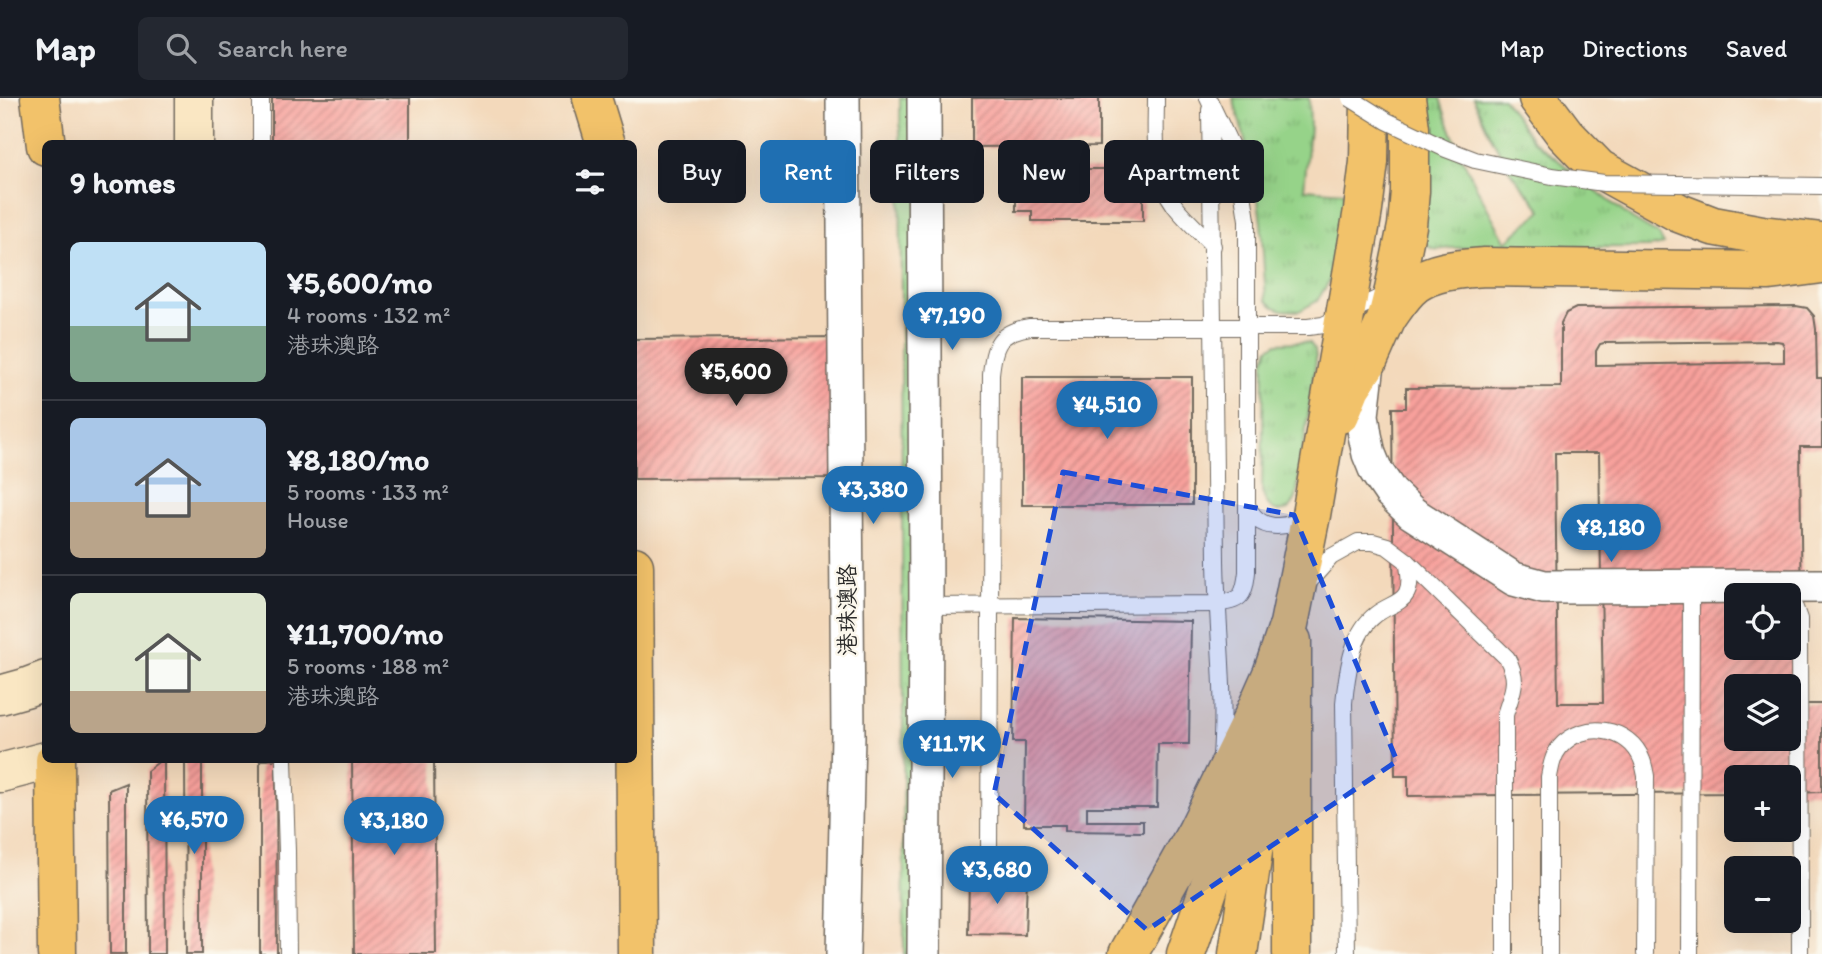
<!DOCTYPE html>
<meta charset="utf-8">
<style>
:root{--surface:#171b24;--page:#242831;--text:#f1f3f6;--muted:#9ea1a6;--line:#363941;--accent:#1f6fb2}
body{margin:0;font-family:Itim,"LXGW WenKai TC",sans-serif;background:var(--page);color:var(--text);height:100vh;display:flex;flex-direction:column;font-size:26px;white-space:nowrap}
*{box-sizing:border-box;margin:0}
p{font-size:23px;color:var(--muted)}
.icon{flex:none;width:38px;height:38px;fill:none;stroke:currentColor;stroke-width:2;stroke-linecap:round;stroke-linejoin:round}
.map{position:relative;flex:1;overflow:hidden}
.sheet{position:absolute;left:42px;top:42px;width:595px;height:623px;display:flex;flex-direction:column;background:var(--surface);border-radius:10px;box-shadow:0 7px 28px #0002}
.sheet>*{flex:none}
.hud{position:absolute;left:658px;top:42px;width:665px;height:63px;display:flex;gap:14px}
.buttons{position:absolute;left:1724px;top:485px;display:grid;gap:14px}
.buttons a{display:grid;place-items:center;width:77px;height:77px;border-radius:10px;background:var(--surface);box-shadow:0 7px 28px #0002;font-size:35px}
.price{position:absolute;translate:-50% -60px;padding:0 16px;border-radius:24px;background:var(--accent);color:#fff;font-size:23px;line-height:46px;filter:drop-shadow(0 2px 4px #0008)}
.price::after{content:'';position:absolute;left:50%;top:42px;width:21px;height:16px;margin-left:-10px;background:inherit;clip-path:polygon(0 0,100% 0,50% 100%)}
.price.selected{background:#222;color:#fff}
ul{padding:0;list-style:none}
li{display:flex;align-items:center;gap:21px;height:175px;padding:0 28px}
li+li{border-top:2px solid var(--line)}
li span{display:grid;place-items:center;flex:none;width:196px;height:140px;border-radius:10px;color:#555}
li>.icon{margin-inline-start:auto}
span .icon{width:84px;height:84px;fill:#fffc;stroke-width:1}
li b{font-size:30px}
h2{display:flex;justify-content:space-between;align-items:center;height:84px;padding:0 28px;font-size:30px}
.tag{padding:0 24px;border-radius:10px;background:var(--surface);box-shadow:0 7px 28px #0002;font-size:24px;line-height:63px}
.tag.selected{background:var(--accent);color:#fff}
header{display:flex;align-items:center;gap:42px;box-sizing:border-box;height:98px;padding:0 35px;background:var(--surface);border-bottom:2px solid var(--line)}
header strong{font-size:33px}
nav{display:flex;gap:38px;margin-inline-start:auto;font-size:24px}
.search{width:490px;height:63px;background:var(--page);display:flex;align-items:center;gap:18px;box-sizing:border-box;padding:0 24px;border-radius:10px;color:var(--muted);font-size:26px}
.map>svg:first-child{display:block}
</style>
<header>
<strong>Map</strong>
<div class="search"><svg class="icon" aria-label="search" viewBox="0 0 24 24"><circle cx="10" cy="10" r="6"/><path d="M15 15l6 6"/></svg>Search here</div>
<nav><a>Map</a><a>Directions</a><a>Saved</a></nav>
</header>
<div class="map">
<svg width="1822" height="856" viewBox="0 0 1822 856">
<defs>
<pattern id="grass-tufts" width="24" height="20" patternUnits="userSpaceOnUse" patternTransform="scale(1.75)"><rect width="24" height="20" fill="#96d389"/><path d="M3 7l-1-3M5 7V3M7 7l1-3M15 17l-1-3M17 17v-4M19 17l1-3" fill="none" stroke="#81b576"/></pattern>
<pattern id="building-hatch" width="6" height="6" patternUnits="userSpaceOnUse" patternTransform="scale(1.75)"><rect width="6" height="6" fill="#f8a09b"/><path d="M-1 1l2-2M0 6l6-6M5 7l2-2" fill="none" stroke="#c9837f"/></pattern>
</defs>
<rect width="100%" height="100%" fill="#fbf7ec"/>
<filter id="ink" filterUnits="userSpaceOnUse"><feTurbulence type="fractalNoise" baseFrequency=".0143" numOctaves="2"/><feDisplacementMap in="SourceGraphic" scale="14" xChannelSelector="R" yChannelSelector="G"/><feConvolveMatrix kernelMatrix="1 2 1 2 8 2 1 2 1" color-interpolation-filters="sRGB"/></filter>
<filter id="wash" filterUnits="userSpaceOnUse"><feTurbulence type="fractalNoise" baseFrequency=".00686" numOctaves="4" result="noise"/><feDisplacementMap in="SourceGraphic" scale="28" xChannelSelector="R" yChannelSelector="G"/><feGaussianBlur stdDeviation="1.57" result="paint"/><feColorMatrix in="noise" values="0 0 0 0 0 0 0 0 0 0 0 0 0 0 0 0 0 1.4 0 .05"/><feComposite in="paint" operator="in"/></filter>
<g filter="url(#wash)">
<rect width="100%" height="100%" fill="#f3d9bb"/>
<g fill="url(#grass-tufts)" stroke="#607f5a" stroke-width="2">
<path d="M900,0h19l2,856h-17z"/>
<path d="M1233,0h76l1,29 -6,62 40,3 -1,32 -12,54 -14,23 -18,10 -17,-1 -8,-3 -8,-7 -5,-77 -6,-48z"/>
<path d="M1422,0h18c15,52 40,97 66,144l36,-32 -31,-37 -22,-40 -16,-35h30l30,42 99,79 27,16 5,9 -14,3 -199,1c-16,2 -19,5 -29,-10z"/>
<path d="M1301,244l9,1 5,7 1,10 -20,138c-10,22 -28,14 -34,-6l2,-132 5,-12 8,-5z"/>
</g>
<g id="blocks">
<g fill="url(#building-hatch)" fill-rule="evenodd">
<rect x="272" y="0" width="138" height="46"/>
<path d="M972,0h127v48l-127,1z"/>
<path d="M1032,71h111v52h-111v-10h-16v-33h16z"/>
<path d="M1796,208l11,2 7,8 2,13 1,49h5v69h-22l3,257h19v88l-34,1v-16h-52v16l-328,3v-20h-13l-3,-368h14v-20l155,-1v-64l5,-10 10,-5zM1777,243l5,1 2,4v16l-188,3v-14l4,-7 4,-1zM1555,355h44l4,250h-45zM1736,497h52v53h-52zM1736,588h52v52h-52z"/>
<path d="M838,239v141l-204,1v-140z"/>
<rect x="1022" y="279" width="170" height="128"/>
<path d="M1015,520l176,3 -2,123h-31l-1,63h-70v14h56v11l-78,-1v-6h-41l1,-83h-12z"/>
<path d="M161,662h3l1,194h-17l-1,-183z"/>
<path d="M185,662h17v194h-16z"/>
<path d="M260,662h16l1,194h-17z"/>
<path d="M352,662h82l2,194h-82z"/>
<path d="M126,685v171h-16l-1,-164z"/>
<path d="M969,779l58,1 -2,57 -57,-1z"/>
</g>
</g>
</g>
<g filter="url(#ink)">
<use href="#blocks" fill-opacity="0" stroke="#71685d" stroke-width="2"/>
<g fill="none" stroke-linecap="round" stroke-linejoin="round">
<g stroke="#71685d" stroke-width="18">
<g id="service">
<path d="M1156,0c0,37 -5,76 19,108 11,14 26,27 38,40"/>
<path d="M1210,12c3,150 4,300 6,450 1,65 10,131 5,195"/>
<path d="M261,46v-46"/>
<path d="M1247,407c12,28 39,24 63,11"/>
<path d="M1307,486l24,-27 27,-15h15l14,4 20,15 100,97c13,24 5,33 -2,57v239"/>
<path d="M1788,500l7,10 4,11 1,335"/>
<path d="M926,508l290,-2c25,-4 28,-6 31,-32v-352l-7,-45 -9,-29 -23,-48"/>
<path d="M284,662l3,91 1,103"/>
<path d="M989,755l2,-479c3,-29 7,-42 39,-47h278l15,-2 66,-32"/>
<path d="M1347,856l-3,-251c2,-21 6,-55 18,-73 22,-36 57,-15 45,-69"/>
<path d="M1549,856v-177c2,-11 4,-22 11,-30 23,-27 70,-20 82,13 2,5 3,11 4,16l-1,178"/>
<path d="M1690,856l1,-367"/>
</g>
</g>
<g stroke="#71685d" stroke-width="36">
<g id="minor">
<path d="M1368,265l-6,52 3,20 4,19 7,17 15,22 21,20 102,66 30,8 278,-1"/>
<path d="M843,856l5,-219 -5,-637"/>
<path d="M924,856l2,-348 -2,-508"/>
</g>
</g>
<g stroke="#71685d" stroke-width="41">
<g id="secondary">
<path d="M194,0v46"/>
<path d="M0,597l25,-7 21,-8"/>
<path d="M0,675l50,-13"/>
</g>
</g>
<g stroke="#71685d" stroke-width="41">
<g id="primary">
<path d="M1538,0l27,36 34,35 80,44 34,13 49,9 60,7"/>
<path d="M1387,220c8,-11 16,-25 28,-34 20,-14 46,-15 69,-17l285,4 53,-7"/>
<path d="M1340,316l11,-27 17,-26 19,-43 7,-28 13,-64 3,-35v-63l-4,-30"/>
<path d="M1292,543v313"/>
<path d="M1128,856l69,-123 56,-114 19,-43 17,-50 22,-109 52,-305 6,-48 1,-64"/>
<path d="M1186,856l32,-93 19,-44 10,-28"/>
<path d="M1238,856l35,-237"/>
</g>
</g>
<g stroke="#71685d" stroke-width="41">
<g id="trunk">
<path d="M40,0l6,48"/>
<path d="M592,0l14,46"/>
<path d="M634,468l3,388"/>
<path d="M55,662l2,194"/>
</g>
</g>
<use href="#service" stroke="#fff" stroke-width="16"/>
<use href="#minor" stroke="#fff" stroke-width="33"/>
<use href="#secondary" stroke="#fae7c3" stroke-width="38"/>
<use href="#primary" stroke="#f2c26a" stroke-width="38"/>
<use href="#trunk" stroke="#f2c26a" stroke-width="38"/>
<g stroke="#71685d" stroke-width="18" stroke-linecap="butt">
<path id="service-bridge" d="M1350,0l37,23 59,28 29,11 77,16 52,7 218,3"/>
</g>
<use href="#service-bridge" stroke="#fff" stroke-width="16"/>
</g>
</g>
<path fill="#1d4ed8" fill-opacity="0.2" stroke="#1d4ed8" stroke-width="5" stroke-dasharray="14 9" stroke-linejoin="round" d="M1063,374l231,43 103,246 -250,169 -153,-136z"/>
<g text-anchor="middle" stroke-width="5" stroke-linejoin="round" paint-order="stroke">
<g font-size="23" fill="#2b2b2b" stroke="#fbf7ec">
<text transform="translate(847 512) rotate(-90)" y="8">港珠澳路</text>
</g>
</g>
</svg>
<div class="buttons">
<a><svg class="icon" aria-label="locate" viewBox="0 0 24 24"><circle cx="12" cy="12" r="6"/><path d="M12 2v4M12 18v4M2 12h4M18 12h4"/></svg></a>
<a><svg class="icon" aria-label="layers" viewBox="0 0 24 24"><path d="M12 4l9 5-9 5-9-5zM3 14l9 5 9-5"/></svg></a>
<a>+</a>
<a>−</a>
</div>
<b class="price" style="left:952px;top:254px">¥7,190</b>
<b class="price selected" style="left:736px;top:310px">¥5,600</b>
<b class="price" style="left:1107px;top:343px">¥4,510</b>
<b class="price" style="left:873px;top:428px">¥3,380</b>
<b class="price" style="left:1611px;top:466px">¥8,180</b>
<b class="price" style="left:952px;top:682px">¥11.7K</b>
<b class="price" style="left:194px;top:758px">¥6,570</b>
<b class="price" style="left:394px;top:759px">¥3,180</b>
<b class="price" style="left:997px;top:808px">¥3,680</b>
<div class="hud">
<a class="tag">Buy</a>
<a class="tag selected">Rent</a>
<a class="tag">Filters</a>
<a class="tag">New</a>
<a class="tag">Apartment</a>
</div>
<section class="sheet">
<h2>9 homes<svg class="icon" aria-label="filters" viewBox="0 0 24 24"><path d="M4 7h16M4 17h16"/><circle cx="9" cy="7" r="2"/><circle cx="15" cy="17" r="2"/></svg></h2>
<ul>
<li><span style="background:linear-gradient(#bfe0f5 60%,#7fa58c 0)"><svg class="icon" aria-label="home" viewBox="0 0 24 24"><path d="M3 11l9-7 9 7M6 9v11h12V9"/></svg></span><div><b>¥5,600/mo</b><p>4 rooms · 132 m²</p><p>港珠澳路</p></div></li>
<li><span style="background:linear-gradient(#a9c7e8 60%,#b9a48a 0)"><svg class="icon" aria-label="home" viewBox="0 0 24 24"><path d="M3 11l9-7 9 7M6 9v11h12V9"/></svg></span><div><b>¥8,180/mo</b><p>5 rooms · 133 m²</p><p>House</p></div></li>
<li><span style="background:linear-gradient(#dfe7d0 70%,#b9a48a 0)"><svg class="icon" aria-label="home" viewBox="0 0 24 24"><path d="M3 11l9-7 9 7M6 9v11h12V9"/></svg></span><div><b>¥11,700/mo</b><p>5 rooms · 188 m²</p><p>港珠澳路</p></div></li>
</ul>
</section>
</div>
